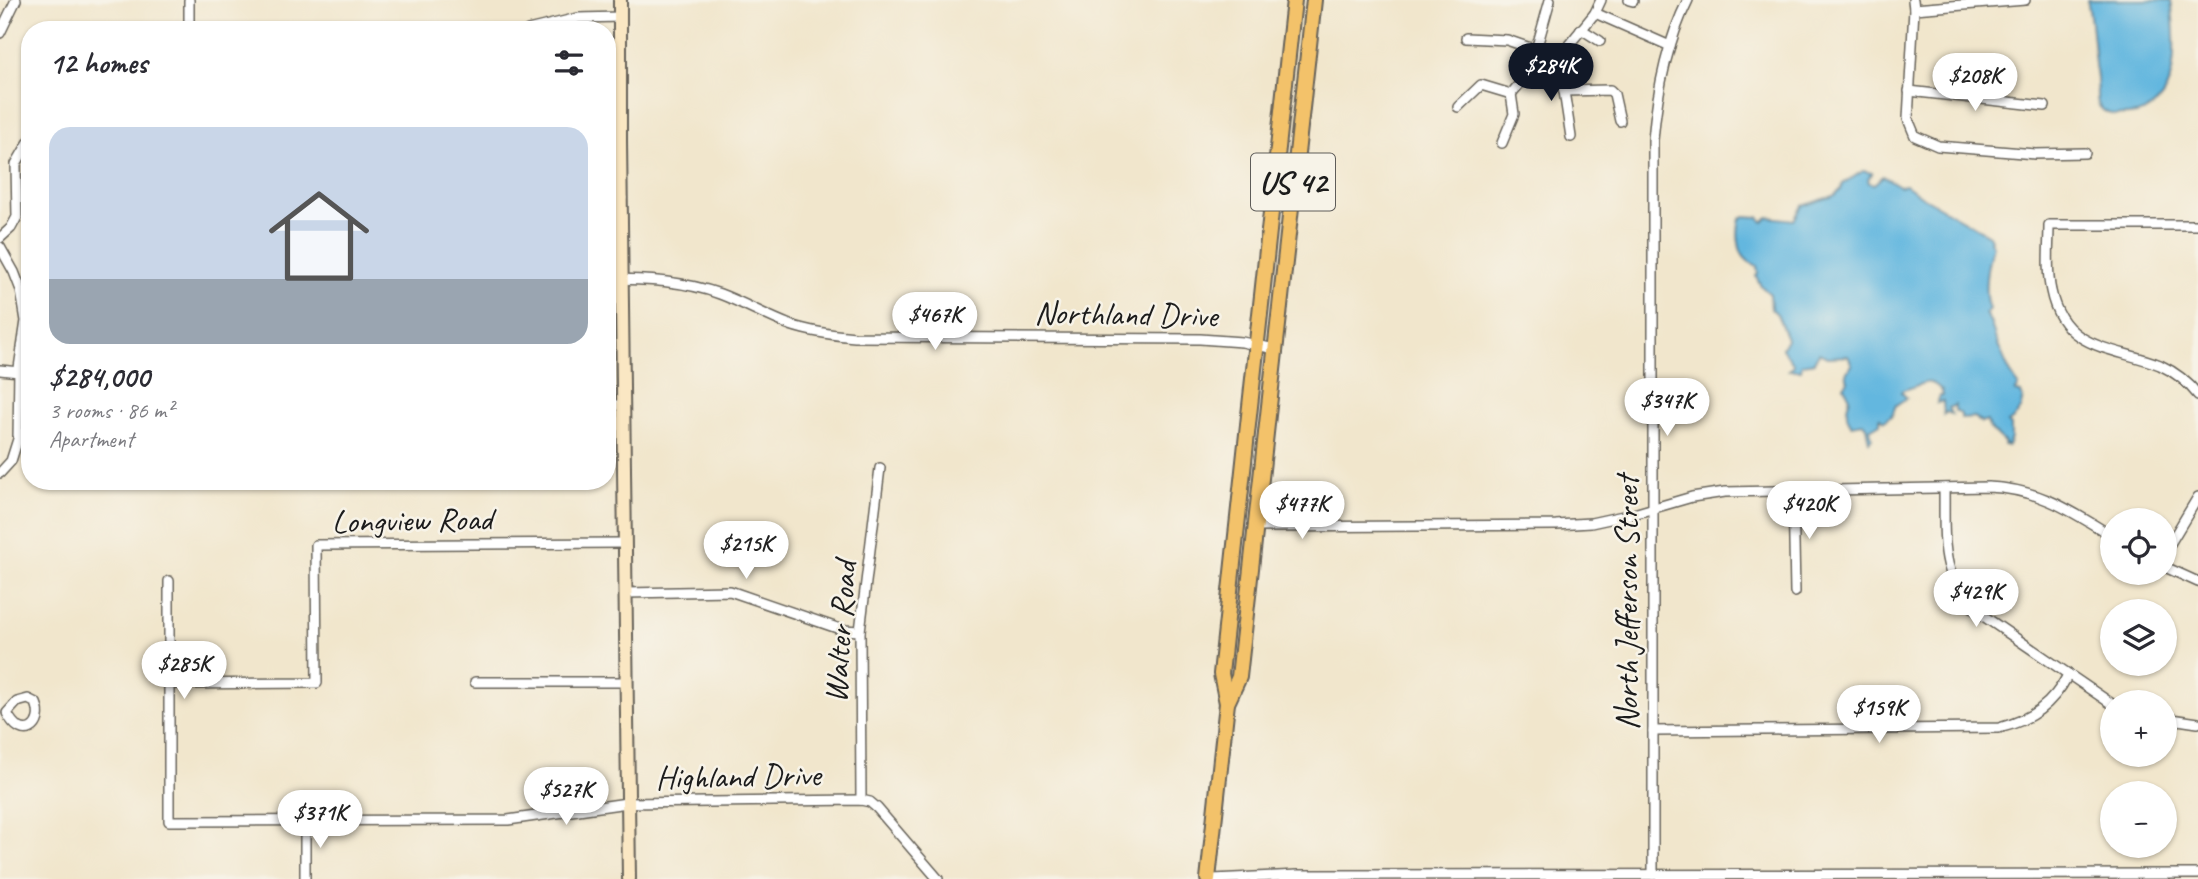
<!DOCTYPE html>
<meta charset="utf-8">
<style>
:root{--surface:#fff;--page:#f2f2f3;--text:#2b2b33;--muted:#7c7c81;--line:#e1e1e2;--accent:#111827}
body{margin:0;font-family:Caveat,sans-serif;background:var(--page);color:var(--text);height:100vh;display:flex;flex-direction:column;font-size:26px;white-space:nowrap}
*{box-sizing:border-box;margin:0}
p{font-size:23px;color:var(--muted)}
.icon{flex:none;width:38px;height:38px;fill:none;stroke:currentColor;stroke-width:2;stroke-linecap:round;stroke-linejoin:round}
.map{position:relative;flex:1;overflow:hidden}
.details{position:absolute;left:21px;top:21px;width:595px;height:469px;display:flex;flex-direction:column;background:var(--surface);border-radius:28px;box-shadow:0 2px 5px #0004}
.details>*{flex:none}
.tools{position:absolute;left:2100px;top:508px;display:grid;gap:14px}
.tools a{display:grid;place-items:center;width:77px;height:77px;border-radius:50%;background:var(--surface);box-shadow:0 2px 5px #0004;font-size:35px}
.price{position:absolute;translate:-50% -60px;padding:0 16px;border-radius:24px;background:#fff;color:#222;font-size:23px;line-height:46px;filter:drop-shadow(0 2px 4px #0008)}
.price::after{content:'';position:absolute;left:50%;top:42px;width:21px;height:16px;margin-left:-10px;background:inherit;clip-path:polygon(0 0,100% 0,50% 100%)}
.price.active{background:var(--accent);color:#fff}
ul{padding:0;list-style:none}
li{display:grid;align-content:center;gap:14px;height:371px;padding:0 28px}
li+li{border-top:2px solid var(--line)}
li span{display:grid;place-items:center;height:217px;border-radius:21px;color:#555}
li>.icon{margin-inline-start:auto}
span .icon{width:126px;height:126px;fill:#fffc;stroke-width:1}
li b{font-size:30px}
h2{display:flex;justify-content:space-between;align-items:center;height:84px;padding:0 28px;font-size:30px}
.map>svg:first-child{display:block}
</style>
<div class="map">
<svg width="2198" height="879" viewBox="0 0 2198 879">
<rect width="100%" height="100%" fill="#f7f3e8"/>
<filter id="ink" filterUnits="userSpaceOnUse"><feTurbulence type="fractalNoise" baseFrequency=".0143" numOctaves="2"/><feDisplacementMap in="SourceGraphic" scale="14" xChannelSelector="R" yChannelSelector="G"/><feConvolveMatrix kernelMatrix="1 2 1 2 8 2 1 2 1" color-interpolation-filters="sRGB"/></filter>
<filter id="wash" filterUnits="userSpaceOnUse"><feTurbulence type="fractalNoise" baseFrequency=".00686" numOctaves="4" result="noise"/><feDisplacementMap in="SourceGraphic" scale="28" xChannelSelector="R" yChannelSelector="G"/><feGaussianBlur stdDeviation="1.57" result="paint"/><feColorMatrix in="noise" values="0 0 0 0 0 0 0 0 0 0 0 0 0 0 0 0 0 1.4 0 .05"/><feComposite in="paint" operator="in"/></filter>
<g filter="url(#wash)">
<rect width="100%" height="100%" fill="#f1e6cc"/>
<g fill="#63b7df" stroke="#406a7e" stroke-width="2">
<path d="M2087,0h84c5,39 12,111 -42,115 -10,1 -24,0 -30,-9 -4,-8 -1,-18 -2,-27 0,-5 -2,-10 -2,-15 -2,-22 -3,-43 -8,-64z"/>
<path d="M1863,171l9,2 -4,6 1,4 5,1 9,-8 17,10 6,-1 15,11 68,39 2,4 -1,2 3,4c-6,19 -11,47 -4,64l-4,5c8,8 7,17 11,26 7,15 12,33 23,46l-4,6 6,1c5,13 -1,22 -13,30l3,3v12l-3,8 -4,-1 1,-2 -16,-15 -2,-7 -6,2 -6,-6 -14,1v-4l-6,-3v-6l-6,3 3,6 -6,-2 -2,3 -1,-14 -6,2 3,-7h3l-1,-5c-14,-17 -23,-4 -39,-1l-2,2 6,6 -11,7 -4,10 -8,6 -4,-3v5l-10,6 2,9 -3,3 -3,-15 -3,-3 -11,2c-7,-8 -6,-18 -2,-27l-6,-12 4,-5 -2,-8 6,-8 -4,-9 -21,1 -8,-4 -5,9 -12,2 -1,6h-12l5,-5 -12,-17 5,-9 -10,-25 -6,-6 -1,-14 -9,-8 -5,-10 2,-3 -1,-7c-3,-2 -7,-3 -10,-6 -10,-8 -10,-30 -7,-41l4,-3 15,1 4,5 5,-5 26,3 8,-14 31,-10 8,-6 2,-6z"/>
</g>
</g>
<g filter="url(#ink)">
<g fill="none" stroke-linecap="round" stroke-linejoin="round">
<g stroke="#67635a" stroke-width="12">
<g id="street">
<path d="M1550,0l-14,50 4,9 14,4 41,-50 6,-13"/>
<path d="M1629,0l4,1"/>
<path d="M1913,0l1,9 -6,110 7,17 23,10 97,8 50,-1"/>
<path d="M1914,9l111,-9"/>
<path d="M1595,13l75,33"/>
<path d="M1581,29l19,12"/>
<path d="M189,30v-30"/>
<path d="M528,30l50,-12 43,-1"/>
<path d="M0,33l16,-33"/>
<path d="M1466,38l41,2 29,10"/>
<path d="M1554,63l10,28 7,46"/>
<path d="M1564,91l46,-1 4,4 6,27"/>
<path d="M1909,91l136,15"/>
<path d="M1458,107l23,-22 30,9 29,-35"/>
<path d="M1502,143l12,-29 -3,-20"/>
<path d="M607,198h15"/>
<path d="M2198,225h-149c0,22 -3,45 2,66 12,60 64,56 109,74 15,7 28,17 38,30"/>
<path d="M0,238l11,-10 6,-11 -1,-53 14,-24"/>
<path d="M0,247l14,25 7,18 5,31 -7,47 -1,71 -7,22 -11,12"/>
<path d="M607,279c39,0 77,2 113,15 24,9 46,22 70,31 21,7 43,10 65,12l345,2 42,3 33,7"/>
<path d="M0,370l19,2"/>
<path d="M607,405h17"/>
<path d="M1944,488c1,48 -6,91 35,125l133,91"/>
<path d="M1793,491l2,101"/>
<path d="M1255,527l301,-2 35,-2 46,-10 55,-16 33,-5 263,-5c51,2 82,23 124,49"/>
<path d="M2165,552l33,-55"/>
<path d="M2165,567l33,15"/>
<path d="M169,581v240l339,-1 119,-17 234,-3 9,2 7,6 61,71"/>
<path d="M626,593l104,-2 113,39 17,1"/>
<path d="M475,682h151"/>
<path d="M169,684l148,-1 -1,-138 309,-2"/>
<path d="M28,699l8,4c10,23 -14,41 -29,10l10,-11z"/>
<path d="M2165,718l33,5"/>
<path d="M1653,731l346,-3c32,-8 54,-24 69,-53"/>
<path d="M861,800l-1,-169 20,-163"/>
<path d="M305,821v58"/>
<path d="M1653,875v-735c4,-48 13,-96 35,-140"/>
<path d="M1213,879l85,-4 900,-1"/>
</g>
</g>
<g stroke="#67635a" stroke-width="16">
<path id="secondary" d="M620,0v141l9,738"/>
</g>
<g stroke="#67635a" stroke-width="18">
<g id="primary">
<path d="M1227,703l-6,-29 73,-674"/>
<path d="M1208,879l19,-176 12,-26 75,-677"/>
</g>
</g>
<use href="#street" stroke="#fff" stroke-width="9"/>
<use href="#secondary" stroke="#fae7c3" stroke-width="12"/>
<use href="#primary" stroke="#f3c26a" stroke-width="14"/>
</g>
</g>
<g text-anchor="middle" stroke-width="5" stroke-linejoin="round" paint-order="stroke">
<rect fill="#f7f3e8" stroke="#5e5c59" stroke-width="2" x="1251" y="153.5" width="84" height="57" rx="5"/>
<g font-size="32" font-weight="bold" fill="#1c1c1c">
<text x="1293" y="193">US 42</text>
</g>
<g font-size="33" fill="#1c1c1c" stroke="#f7f3e8">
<text transform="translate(1126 313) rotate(1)" y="12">Northland Drive</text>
<text transform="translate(412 519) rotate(-1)" y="12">Longview Road</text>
<text transform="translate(1626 603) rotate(-90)" y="12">North Jefferson Street</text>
<text transform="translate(839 632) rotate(-86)" y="12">Walter Road</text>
<text transform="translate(738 775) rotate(-1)" y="12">Highland Drive</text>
</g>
</g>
</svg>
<div class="tools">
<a><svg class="icon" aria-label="locate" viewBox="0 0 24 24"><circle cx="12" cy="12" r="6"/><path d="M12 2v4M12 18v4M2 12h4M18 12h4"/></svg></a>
<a><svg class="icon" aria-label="layers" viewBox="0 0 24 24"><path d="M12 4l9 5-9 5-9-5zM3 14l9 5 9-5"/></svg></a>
<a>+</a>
<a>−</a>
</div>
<b class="price active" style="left:1551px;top:103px">$284K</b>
<b class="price" style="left:1975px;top:113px">$208K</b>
<b class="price" style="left:935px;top:352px">$467K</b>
<b class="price" style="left:1667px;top:438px">$347K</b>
<b class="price" style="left:1302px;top:541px">$477K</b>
<b class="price" style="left:1809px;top:541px">$420K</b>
<b class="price" style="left:746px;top:581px">$215K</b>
<b class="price" style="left:1976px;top:629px">$429K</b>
<b class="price" style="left:184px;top:701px">$285K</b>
<b class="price" style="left:1879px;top:745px">$159K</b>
<b class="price" style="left:566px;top:827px">$527K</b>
<b class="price" style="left:320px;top:850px">$371K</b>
<section class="details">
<h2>12 homes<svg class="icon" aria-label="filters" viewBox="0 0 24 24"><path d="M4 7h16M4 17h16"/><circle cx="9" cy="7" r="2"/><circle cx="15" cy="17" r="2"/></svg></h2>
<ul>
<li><span style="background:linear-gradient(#c9d6e8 70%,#9aa5b1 0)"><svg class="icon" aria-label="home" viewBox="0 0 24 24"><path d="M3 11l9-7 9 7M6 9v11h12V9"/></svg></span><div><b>$284,000</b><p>3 rooms · 86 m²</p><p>Apartment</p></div></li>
</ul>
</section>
</div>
